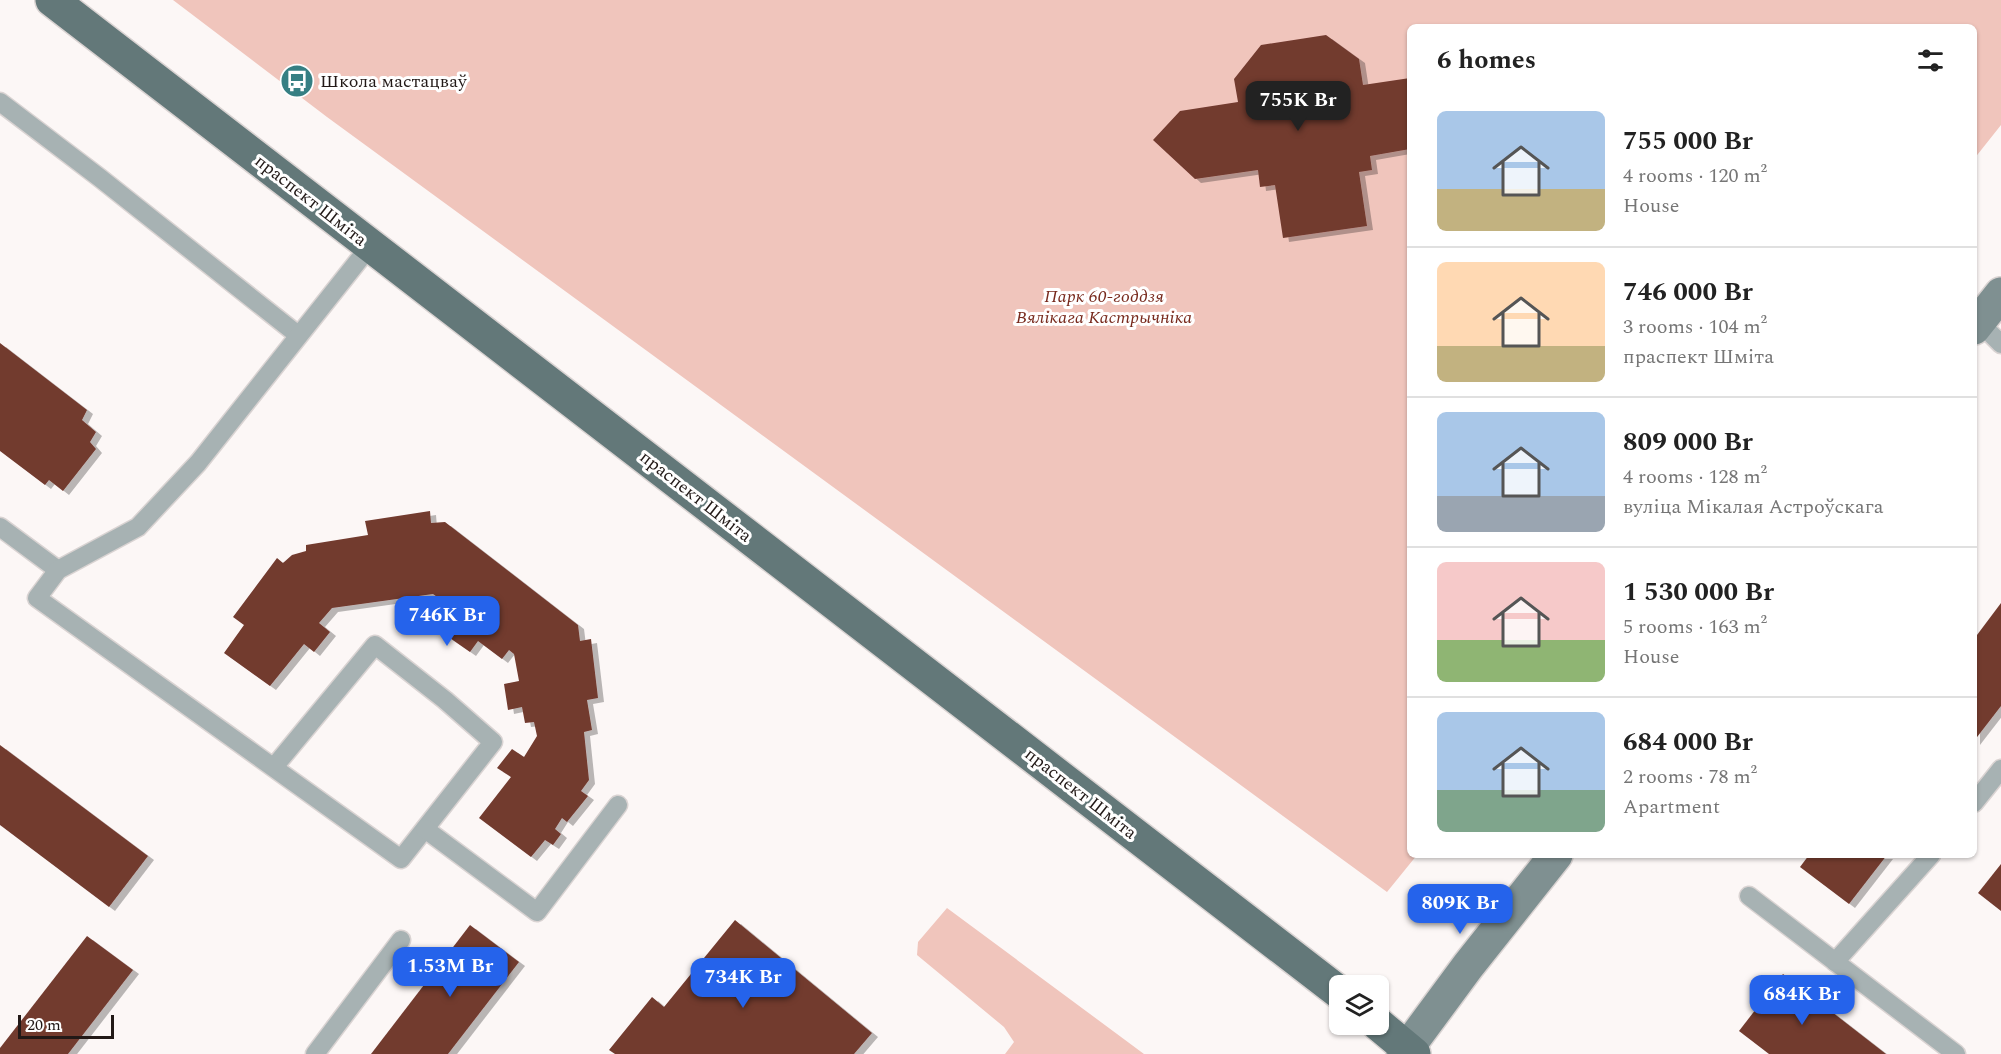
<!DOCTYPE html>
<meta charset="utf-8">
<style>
:root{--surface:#fff;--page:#f6f6f6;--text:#222;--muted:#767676;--line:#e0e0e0;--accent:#2563eb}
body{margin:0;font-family:Spectral,serif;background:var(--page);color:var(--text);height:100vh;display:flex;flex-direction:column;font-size:22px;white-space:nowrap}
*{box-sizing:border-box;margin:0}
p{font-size:20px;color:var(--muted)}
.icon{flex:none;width:33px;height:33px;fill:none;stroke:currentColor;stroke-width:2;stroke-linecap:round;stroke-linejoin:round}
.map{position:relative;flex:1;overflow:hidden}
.sheet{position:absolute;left:1407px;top:24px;width:570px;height:834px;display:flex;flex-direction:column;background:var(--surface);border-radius:9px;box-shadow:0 2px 4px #0004}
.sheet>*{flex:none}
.controls{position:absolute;left:1329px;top:975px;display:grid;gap:12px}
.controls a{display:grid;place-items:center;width:60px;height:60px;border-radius:9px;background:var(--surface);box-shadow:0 2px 4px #0004;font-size:30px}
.scale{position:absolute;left:18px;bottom:15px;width:96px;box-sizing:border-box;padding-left:6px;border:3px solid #221917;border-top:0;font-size:16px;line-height:21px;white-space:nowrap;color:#221917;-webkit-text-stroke:4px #fff;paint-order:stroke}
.price{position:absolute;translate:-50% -51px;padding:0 14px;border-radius:12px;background:var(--accent);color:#fff;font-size:20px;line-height:39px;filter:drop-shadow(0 2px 3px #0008)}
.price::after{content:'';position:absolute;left:50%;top:36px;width:18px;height:14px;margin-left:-9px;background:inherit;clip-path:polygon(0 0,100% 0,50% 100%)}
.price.on{background:#222;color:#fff}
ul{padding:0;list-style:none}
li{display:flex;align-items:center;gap:18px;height:150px;padding:0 30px}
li+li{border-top:2px solid var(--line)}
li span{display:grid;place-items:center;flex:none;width:168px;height:120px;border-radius:9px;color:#555}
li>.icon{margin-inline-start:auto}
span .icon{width:72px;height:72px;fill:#fffc;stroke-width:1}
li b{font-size:26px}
h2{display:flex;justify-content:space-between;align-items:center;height:72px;padding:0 30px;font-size:26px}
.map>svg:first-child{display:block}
</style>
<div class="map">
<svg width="2001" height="1054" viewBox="0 0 2001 1054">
<defs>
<filter id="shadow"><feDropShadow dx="6" dy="4" stdDeviation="0" flood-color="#0004"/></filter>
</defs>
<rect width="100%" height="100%" fill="#fcf7f6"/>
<g fill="#f0c5bc">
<path d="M173,0h1828v125l-27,34v-132h-564v828h7l-30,37 -1060,-775z"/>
<path d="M947,908l197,146h-139l9,-12 -10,-15 -87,-72 1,-13z"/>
</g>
<g fill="#723a2f" filter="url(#shadow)">
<path d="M1326,35l33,24 4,26 47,-7v71l-40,7 2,14 -13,2 8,54 -84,12 -8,-53 -15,2 -2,-17 -63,9 -42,-39 27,-29 58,-9 -4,-23 27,-34z"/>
<path d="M0,343l87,67 -5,10 14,12 -6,10 6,7 -33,42 -14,-11 -4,5 -45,-34z"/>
<path d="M430,511l1,12 14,-1 133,103 2,16 11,-2 7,59 -11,2 5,30 -8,2 5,48 -8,11 7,5 -21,26 -5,-4 -7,11 6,5 -8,11 -8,-5 -14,17 -52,-39 32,-41 -14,-9 15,-19 12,8 13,-21 -3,-14 -9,1 -3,-16 -14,3 -4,-26 15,-3 -5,-27 -5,-4 -7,9 -24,-18 -8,11 -23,-16 8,-12 -22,-14 7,-11 -7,-5 -101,14 -13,15 11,9 -16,20 -10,-8 -34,42 -46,-33 20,-28 -11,-8 44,-59 6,5 9,-8 14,-4v-6l62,-10 -3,-14z"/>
<path d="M2001,603v103l-27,35v-102z"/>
<path d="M0,745l148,111 -39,51 -109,-82z"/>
<path d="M1809,855h78l-38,49 -49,-37z"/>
<path d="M2001,864v47l-23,-18z"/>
<path d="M735,920l137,113 -18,21h-239l-6,-4 43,-53 12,10z"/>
<path d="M470,925l49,37 -71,92h-77z"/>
<path d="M87,936l46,34 -65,84h-68v-6z"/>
<path d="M1783,974l103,80h-117l-30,-23z"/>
</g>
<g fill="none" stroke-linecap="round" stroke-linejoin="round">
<g stroke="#d9d3d2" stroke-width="21">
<g id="lane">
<path d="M0,102l100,76 198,157"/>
<path d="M1975,318l26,26"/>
<path d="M0,527l58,43"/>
<path d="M274,767l101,-122 70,55 48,42 -92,117 -364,-261 21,-28 80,-43 60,-64 172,-217"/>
<path d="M1974,803l27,-34"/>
<path d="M425,829l112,83 81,-107"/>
<path d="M1749,896l207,158"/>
<path d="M1835,962l96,-107"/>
<path d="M315,1054l86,-114"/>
</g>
</g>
<g stroke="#d9d3d2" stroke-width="36">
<g id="secondary">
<path d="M1974,328l27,-34"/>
<path d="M1403,1054l65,-88 88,-111"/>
</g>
</g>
<g stroke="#d9d3d2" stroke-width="36">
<g id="primary">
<path d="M52,0l1288,993"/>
<path d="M1378,1024l36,30"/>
</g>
</g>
<use href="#lane" stroke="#a7b2b3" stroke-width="18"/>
<use href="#secondary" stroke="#7f9091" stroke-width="33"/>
<use href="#primary" stroke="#637879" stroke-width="33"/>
</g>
<defs>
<g id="bus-disc" transform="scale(1.725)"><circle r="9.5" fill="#367f83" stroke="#fff"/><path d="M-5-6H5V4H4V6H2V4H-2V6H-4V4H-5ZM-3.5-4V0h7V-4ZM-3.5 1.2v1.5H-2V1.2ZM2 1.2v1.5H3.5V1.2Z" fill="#fff"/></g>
</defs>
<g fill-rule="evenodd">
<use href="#bus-disc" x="297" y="81"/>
</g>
<g text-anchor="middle" stroke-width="6" stroke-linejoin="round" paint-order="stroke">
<g font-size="18" fill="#221917" stroke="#fff" text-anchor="start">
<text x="320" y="87">Школа мастацваў</text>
</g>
<g font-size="18" fill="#221917" stroke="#fff">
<text transform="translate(311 200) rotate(38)" y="6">праспект Шміта</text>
<text transform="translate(696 496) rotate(38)" y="6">праспект Шміта</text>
<text transform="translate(1081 793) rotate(38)" y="6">праспект Шміта</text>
</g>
<g font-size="18" font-style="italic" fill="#782a1d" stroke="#fff">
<text x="1104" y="302">Парк 60-годдзя<tspan x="1104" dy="21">Вялікага Кастрычніка</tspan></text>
</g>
</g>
</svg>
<div class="controls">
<a><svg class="icon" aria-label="layers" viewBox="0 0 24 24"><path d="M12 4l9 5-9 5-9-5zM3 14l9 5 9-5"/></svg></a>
</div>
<div class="scale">20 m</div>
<b class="price on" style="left:1298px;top:132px">755K Br</b>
<b class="price" style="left:447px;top:647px">746K Br</b>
<b class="price" style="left:1460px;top:935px">809K Br</b>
<b class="price" style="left:450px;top:998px">1.53M Br</b>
<b class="price" style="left:743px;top:1009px">734K Br</b>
<b class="price" style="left:1802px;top:1026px">684K Br</b>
<section class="sheet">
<h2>6 homes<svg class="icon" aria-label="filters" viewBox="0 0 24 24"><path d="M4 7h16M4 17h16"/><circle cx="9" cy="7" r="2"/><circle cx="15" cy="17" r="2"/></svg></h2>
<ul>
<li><span style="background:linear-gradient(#a9c7e8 65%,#c2b280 0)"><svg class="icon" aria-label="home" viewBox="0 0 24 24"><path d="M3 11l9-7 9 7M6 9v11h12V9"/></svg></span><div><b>755 000 Br</b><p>4 rooms · 120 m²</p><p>House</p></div></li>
<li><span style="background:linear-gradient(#ffd9b3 70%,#c2b280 0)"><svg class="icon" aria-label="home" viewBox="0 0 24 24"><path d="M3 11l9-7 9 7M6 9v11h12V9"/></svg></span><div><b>746 000 Br</b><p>3 rooms · 104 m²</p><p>праспект Шміта</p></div></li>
<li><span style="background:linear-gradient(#a9c7e8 70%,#9aa5b1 0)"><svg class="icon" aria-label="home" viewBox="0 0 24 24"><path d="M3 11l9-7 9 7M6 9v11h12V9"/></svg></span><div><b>809 000 Br</b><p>4 rooms · 128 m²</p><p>вуліца Мікалая Астроўскага</p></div></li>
<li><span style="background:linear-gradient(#f6c9c9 65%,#8fb573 0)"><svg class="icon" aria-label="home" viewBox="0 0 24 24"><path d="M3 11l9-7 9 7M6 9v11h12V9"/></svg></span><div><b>1 530 000 Br</b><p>5 rooms · 163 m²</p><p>House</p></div></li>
<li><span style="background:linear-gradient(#a9c7e8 65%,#7fa58c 0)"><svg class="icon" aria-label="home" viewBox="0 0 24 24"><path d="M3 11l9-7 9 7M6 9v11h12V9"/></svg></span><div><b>684 000 Br</b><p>2 rooms · 78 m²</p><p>Apartment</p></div></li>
</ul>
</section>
</div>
